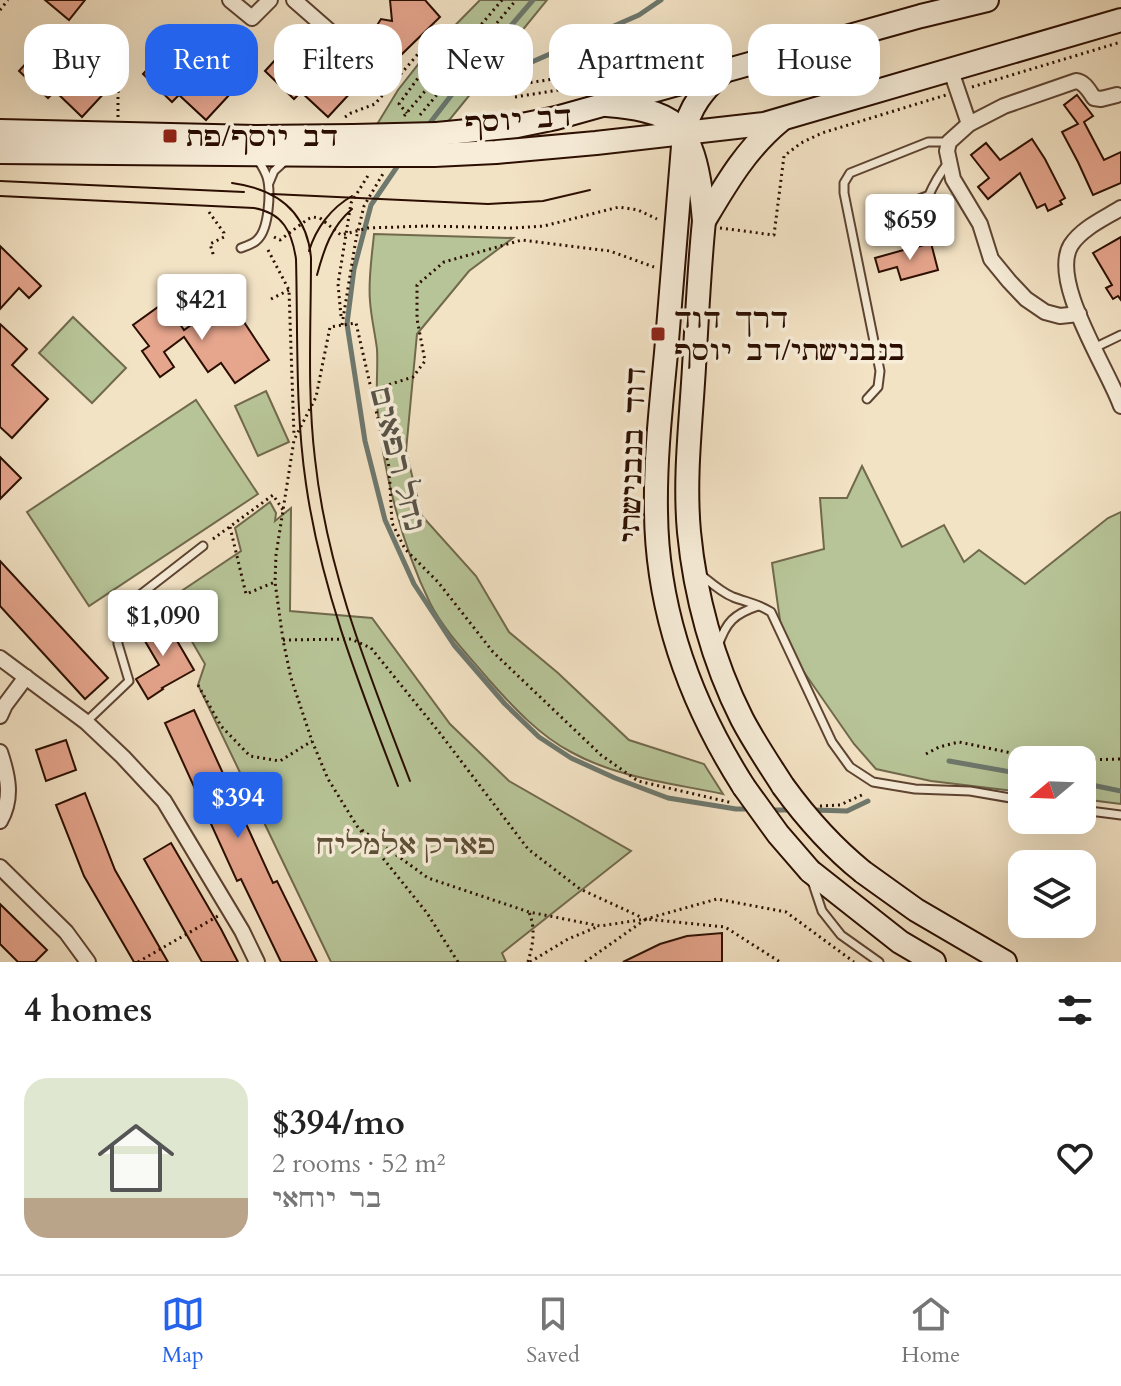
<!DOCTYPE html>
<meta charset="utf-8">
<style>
:root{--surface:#fff;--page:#f2f2f2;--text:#222;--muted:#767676;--line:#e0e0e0;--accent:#2563eb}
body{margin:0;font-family:Cardo,"Frank Ruhl Libre",serif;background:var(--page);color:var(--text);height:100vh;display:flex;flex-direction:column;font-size:30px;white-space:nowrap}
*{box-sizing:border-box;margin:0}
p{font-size:26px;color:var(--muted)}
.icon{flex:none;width:44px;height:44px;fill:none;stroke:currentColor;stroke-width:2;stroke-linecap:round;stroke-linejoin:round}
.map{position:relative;height:962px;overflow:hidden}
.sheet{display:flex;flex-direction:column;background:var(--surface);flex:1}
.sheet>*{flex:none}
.hud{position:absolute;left:24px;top:24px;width:1074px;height:72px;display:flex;gap:16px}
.needle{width:52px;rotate:251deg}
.controls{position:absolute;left:1008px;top:746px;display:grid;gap:16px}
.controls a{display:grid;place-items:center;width:88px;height:88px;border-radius:16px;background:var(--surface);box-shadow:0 8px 32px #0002;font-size:40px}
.price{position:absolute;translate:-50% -68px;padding:0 18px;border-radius:8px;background:#fff;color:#222;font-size:26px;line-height:52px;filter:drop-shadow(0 2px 4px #0008)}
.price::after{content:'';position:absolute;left:50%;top:48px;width:24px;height:18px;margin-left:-12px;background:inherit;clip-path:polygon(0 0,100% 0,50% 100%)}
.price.active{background:var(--accent);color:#fff}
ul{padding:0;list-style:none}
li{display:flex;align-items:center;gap:24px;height:200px;padding:0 24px}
li span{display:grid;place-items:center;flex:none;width:224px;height:160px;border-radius:24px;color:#555}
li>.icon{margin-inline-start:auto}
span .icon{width:96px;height:96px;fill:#fffc;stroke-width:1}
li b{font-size:34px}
h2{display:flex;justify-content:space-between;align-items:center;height:96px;padding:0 24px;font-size:34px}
.chip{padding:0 28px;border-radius:24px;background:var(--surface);box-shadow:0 8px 32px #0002;font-size:28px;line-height:72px}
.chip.active{background:var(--accent);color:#fff}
.tabs{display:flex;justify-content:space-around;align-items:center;height:112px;border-top:2px solid var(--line);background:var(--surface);font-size:22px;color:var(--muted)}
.tabs a{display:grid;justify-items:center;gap:4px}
.tabs .active{color:var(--accent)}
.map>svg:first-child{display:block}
</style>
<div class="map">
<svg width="1121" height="962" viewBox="0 0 1121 962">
<rect width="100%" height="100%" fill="#f3e3c5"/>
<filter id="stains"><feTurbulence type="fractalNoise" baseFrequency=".0025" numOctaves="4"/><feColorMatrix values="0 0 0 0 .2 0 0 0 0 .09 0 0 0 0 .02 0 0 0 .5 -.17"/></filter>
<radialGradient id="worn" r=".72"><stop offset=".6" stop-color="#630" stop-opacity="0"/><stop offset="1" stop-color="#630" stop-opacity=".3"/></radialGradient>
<g fill="#b7c497" stroke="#71694c" stroke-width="2">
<path d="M480,0h67l-105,129 -69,2 25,-41 26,-33z"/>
<path d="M374,234l139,4 -44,33 -52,63 -11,117 16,65 54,60 33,56 49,41 71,67 75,24 19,30c-52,-11 -105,-16 -152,-42 -31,-16 -58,-45 -82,-72 -20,-24 -44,-48 -59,-77 -28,-57 -48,-135 -53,-199 -1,-18 1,-37 0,-55 -2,-16 -6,-32 -7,-48 -2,-22 2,-45 4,-67z"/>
<path d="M73,317l53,51 -34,35 -53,-50z"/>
<path d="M266,391l23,51 -31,14 -23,-50z"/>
<path d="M196,400l62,94 -169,112 -62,-94z"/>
<path d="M862,466l40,81 42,-22 20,37 15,-12 46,34 83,-66 13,-6v292l-39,-5v-39h-60v32l-91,-11 -55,-12 -22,-25 -71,-102 -11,-79 52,-14 -4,-51h27z"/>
<path d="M270,502l6,11 -1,8 16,-13 -1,103 82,7 78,106 59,57 122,70 -129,102 4,9h-175l-133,-277 7,-21 -37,-64 73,-49 -6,-23z"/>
</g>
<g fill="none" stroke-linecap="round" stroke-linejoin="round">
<g stroke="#6e786d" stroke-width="5">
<path d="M470,73l48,-5 121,-53 22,-15"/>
<path d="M426,128l27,-35 80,-93"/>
<path d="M401,161l-30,44 -17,64 -7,55 18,117 20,79 29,64 40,61 51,59 34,33 32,21 44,20 53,20 68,11h15"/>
<path d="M949,761l73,13"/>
<path d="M1082,783l39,8"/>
<path d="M769,810h22"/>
<path d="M813,810l34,1 21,-10"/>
</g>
</g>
<g fill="#e6a58d" stroke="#2b0e00" stroke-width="2">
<path d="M45,0h40l-16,20z"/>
<path d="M390,0h35l15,17 -39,38 -27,-25 7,-11 11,2z"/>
<path d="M42,46l31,28 8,-8 26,24 -25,27 -27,-26 -7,7 -29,-27z"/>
<path d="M288,46l30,28 8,-8 27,24 -25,27 -27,-25 -7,7 -29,-28z"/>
<path d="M166,49l31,29 8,-9 26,24 -25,27 -27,-25 -7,7 -29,-28z"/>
<path d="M1077,95l16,21 -9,6 20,38 17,-8v31l-28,12 -15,-33 -16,-30 16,-8 -14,-19z"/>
<path d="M1032,139l13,20 20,39 -5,3 2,3 -14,7 -3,-7 -8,4 -17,-35 -32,26 -10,-12 11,-9 -18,-23 15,-12 14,17z"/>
<path d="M1121,237v63l-3,-4 -5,3 -7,-11 6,-3 -19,-32z"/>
<path d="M931,243l7,27 -37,10 -4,-13 -18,5 -4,-14 32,-9 6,1 4,-3z"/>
<path d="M0,246l41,40 -12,12 -10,-10 -19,21z"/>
<path d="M165,302l19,28 31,-22 8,11 13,-9 33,50 -34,23 -14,-20 -13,9 -24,-35 -20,15 10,15 -14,10 -18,-26 7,-5 -16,-21z"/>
<path d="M0,324l27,25 -15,16 36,34 -36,39 -12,-11z"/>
<path d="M0,457l21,21 -21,21z"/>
<path d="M0,561l108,117 -23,21 -85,-93z"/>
<path d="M162,615l32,55 -32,18 1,1 -15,10 -12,-20 23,-14 -21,-36z"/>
<path d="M194,710l79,173 4,-2 40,81h-36l-40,-83 -4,2 -72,-158z"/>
<path d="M66,740l10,30 -30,11 -10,-31z"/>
<path d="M85,793l30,77 53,92h-34l-50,-86 -28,-71z"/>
<path d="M171,843l50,86 17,33h-36l-58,-103z"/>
<path d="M0,904l47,46 -12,12h-17l-18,-18z"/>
<path d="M722,933v29h-99l37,-18 27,-8z"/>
</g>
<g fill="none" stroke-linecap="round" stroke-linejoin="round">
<g stroke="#5d4331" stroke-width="11">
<g id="service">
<path d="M269,183l5,-12 11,-10"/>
<path d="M873,217l54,-21"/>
<path d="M911,244c10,-29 18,-57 37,-81"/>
<path d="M241,248c6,-2 13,-4 17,-9 11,-11 13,-48 9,-62 -2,-6 -5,-11 -9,-17"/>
<path d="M1094,348l27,-13"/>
<path d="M867,399l11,-12 2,-16 -36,-178v-10l6,-10 78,-31h21"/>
<path d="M700,574c10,8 21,18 33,23 13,5 26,7 38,15l61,130 18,25 23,15 42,7 55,2 52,9"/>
<path d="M718,646c8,-24 16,-32 40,-40"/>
<path d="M86,722l43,-41 -11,-37 -1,-22 10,-17 76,-59"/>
<path d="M1082,810l39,5"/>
<path d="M812,881l10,30 19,24 38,27"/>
</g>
</g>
<g stroke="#5d4331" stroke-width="18">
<g id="minor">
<path d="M230,0l22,18 18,-18"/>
<path d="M294,0l80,70"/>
<path d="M951,71l18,53"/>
<path d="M1121,208c-16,10 -39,20 -50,37 -22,36 37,124 50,161"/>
<path d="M1079,314l-19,2 -15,-4 -19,-13 -17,-18 -18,-22 -11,-35 -27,-45 -6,-28 2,-9 20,-18 35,-18 72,-25c9,1 13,10 18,17l7,1 16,-4"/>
<path d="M0,658l86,64 37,35 41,44 78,130 15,31"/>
<path d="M0,716l5,-11 21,-28"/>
<path d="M0,752c8,24 13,46 0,69"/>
<path d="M0,867l66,65 22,30"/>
</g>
</g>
<g stroke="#2b0e00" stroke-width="26">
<g id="secondary">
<path d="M724,71c-20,18 -35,36 -40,63 -6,73 -12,146 -18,219 -5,53 -11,106 -10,159 1,99 35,192 88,275"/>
<path d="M607,105c22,2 53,5 70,21 20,18 25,70 27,95 -5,49 -7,98 -10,146 -3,55 -10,110 -5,165 6,63 24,130 53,187 12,23 27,45 41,67"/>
<path d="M0,131l256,6 97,-1"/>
<path d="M437,134l80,-8 39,-8 365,-102 66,-16"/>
<path d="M0,152l350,3"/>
<path d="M434,155l62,-3 100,-9 168,-19 357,-104"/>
<path d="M704,221c22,-37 42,-72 76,-100"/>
<path d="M810,871l90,71 34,20"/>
<path d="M863,872l53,38 89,52"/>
</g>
</g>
<g stroke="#2b0e00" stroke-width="3" stroke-dasharray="2 4" stroke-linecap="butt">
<path d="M0,10l8,-10"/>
<path d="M432,82l21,11h8l159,-24 31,-2 31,-10 9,3 1,2"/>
<path d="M972,87l149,-45"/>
<path d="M515,97l81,-13v2"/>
<path d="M420,115l96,-115"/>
<path d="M404,116l98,-116"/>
<path d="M118,117v-72"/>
<path d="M345,117l6,-4 24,-9 55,-64 10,8 -41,56 8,9"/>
<path d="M209,212l15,21v4l-14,7 4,13"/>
<path d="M426,226l87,2 31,-2 75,-19 19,3 19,9"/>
<path d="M720,228l54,7 10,-79 17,-13 21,-10 124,-38"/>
<path d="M274,237l6,3 28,-21 5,-2 7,1"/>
<path d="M268,250l21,40 5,146"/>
<path d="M271,299l18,-9"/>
<path d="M341,316l-3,-32 13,-81 18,-29"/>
<path d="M342,325l14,-86 8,-33 20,-34"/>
<path d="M372,390l41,-13 12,-16 -8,-42v-34l27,-23 78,-22 88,11 44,16"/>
<path d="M230,527l16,67 29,-12"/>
<path d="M213,539l60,-44 10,15"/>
<path d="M283,640l68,-1 20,9 68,84 89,117 52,40 63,29"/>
<path d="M198,685l23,41 29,30 30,5 32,-20"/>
<path d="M926,754l13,-7 20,-5 86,18"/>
<path d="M1082,760l39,-1"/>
<path d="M820,806l20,-1 24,-11"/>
<path d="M362,830l66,48 101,34 71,14 46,-7 71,-20 69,13 68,50"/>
<path d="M138,962l80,-46"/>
<path d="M458,962l-31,-49 -70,-87 -29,-47 -16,-38 -21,-63 -8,-38 -8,-58 1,-27 18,-115 22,-43 14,-70 26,-4 33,144 3,56 13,26 33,33 55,70 108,103 37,26 95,22"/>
<path d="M528,962c5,-18 8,-32 1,-50"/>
<path d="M530,962l38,-23 29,-12"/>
<path d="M585,962l61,-43 79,8 55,35"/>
</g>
<use href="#service" stroke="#f7edd9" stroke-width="7"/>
<use href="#minor" stroke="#f7edd9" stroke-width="14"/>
<use href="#secondary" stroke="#f7edd9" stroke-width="22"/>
<g stroke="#2b0e00" stroke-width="2">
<path d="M0,181l244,11"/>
<path d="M232,183c44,6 75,28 79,75 0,67 -4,135 4,201 12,113 55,217 95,322"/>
<path d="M272,194l216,10 55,-3 47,-11"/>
<path d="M0,196l254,12c29,5 38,24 42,51 2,75 -1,151 10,225 15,105 54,203 92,302"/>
<path d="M309,251c7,-23 22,-43 43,-55"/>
<path d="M317,275c7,-26 14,-48 35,-66"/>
</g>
<g stroke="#2b0e00" stroke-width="26" stroke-linecap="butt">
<g id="secondary-bridge">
<path d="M353,136l84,-2"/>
<path d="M350,155h84"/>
<path d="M783,786c24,33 49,61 80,86"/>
<path d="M744,787l34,47 32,37"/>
</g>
</g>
<path stroke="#2b0e00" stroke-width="3" stroke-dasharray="2 4" stroke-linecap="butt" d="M320,218l21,17 27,-7 58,-2"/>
<use href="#secondary-bridge" stroke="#f7edd9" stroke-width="22"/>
</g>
<g fill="#8f2418" stroke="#f7edd9" stroke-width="3">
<rect x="162" y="128" width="16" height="16" rx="4"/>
<rect x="650" y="326" width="16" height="16" rx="4"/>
</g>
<g text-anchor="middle" stroke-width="7" stroke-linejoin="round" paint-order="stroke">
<g font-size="28" fill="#2b0e00" stroke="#f7edd9">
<text transform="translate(518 119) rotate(-4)" y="10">דב יוסף</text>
<text transform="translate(632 455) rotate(-88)" y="10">דוד בנבנישתי</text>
</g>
<g font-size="28" fill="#2b0e00" stroke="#f7edd9" text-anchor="start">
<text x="186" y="146">דב יוסף/פת</text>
<text x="674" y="328">דרך דוד<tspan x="674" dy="32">בנבנישתי/דב יוסף</tspan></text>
</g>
<g font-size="28" font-style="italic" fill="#5c4e35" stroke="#f7edd9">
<text x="406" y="854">פארק אלמליח</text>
</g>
<g font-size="30" font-style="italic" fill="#585448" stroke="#f7edd9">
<text transform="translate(398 459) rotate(76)" y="10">נחל רפאים</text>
</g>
</g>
<rect width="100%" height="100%" filter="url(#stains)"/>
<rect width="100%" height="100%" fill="url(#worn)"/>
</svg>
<div class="controls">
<a><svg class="needle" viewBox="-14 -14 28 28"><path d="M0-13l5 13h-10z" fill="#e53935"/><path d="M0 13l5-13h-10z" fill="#767676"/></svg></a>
<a><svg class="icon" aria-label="layers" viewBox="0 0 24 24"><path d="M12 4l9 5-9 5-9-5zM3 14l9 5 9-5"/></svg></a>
</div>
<b class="price" style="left:910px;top:262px">$659</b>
<b class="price" style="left:202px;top:342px">$421</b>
<b class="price" style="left:163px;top:658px">$1,090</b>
<b class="price active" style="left:238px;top:840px">$394</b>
<div class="hud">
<a class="chip">Buy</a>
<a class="chip active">Rent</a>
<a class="chip">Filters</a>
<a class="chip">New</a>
<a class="chip">Apartment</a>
<a class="chip">House</a>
</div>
</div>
<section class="sheet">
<h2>4 homes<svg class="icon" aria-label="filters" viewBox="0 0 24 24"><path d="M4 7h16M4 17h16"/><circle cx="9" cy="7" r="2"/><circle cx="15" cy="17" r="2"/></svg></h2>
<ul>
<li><span style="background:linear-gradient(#dfe7d0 75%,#b9a48a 0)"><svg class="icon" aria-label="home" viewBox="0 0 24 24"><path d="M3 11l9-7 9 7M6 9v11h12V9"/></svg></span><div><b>$394/mo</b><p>2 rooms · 52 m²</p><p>בר יוחאי</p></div><svg class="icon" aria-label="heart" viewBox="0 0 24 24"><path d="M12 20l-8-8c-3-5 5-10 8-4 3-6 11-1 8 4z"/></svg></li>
</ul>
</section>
<nav class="tabs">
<a class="active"><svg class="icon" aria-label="map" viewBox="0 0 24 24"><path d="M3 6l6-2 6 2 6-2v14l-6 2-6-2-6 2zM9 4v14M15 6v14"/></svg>Map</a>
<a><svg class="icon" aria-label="saved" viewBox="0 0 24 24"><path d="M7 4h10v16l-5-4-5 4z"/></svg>Saved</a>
<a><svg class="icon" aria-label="home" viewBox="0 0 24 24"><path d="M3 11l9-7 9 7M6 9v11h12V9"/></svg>Home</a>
</nav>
